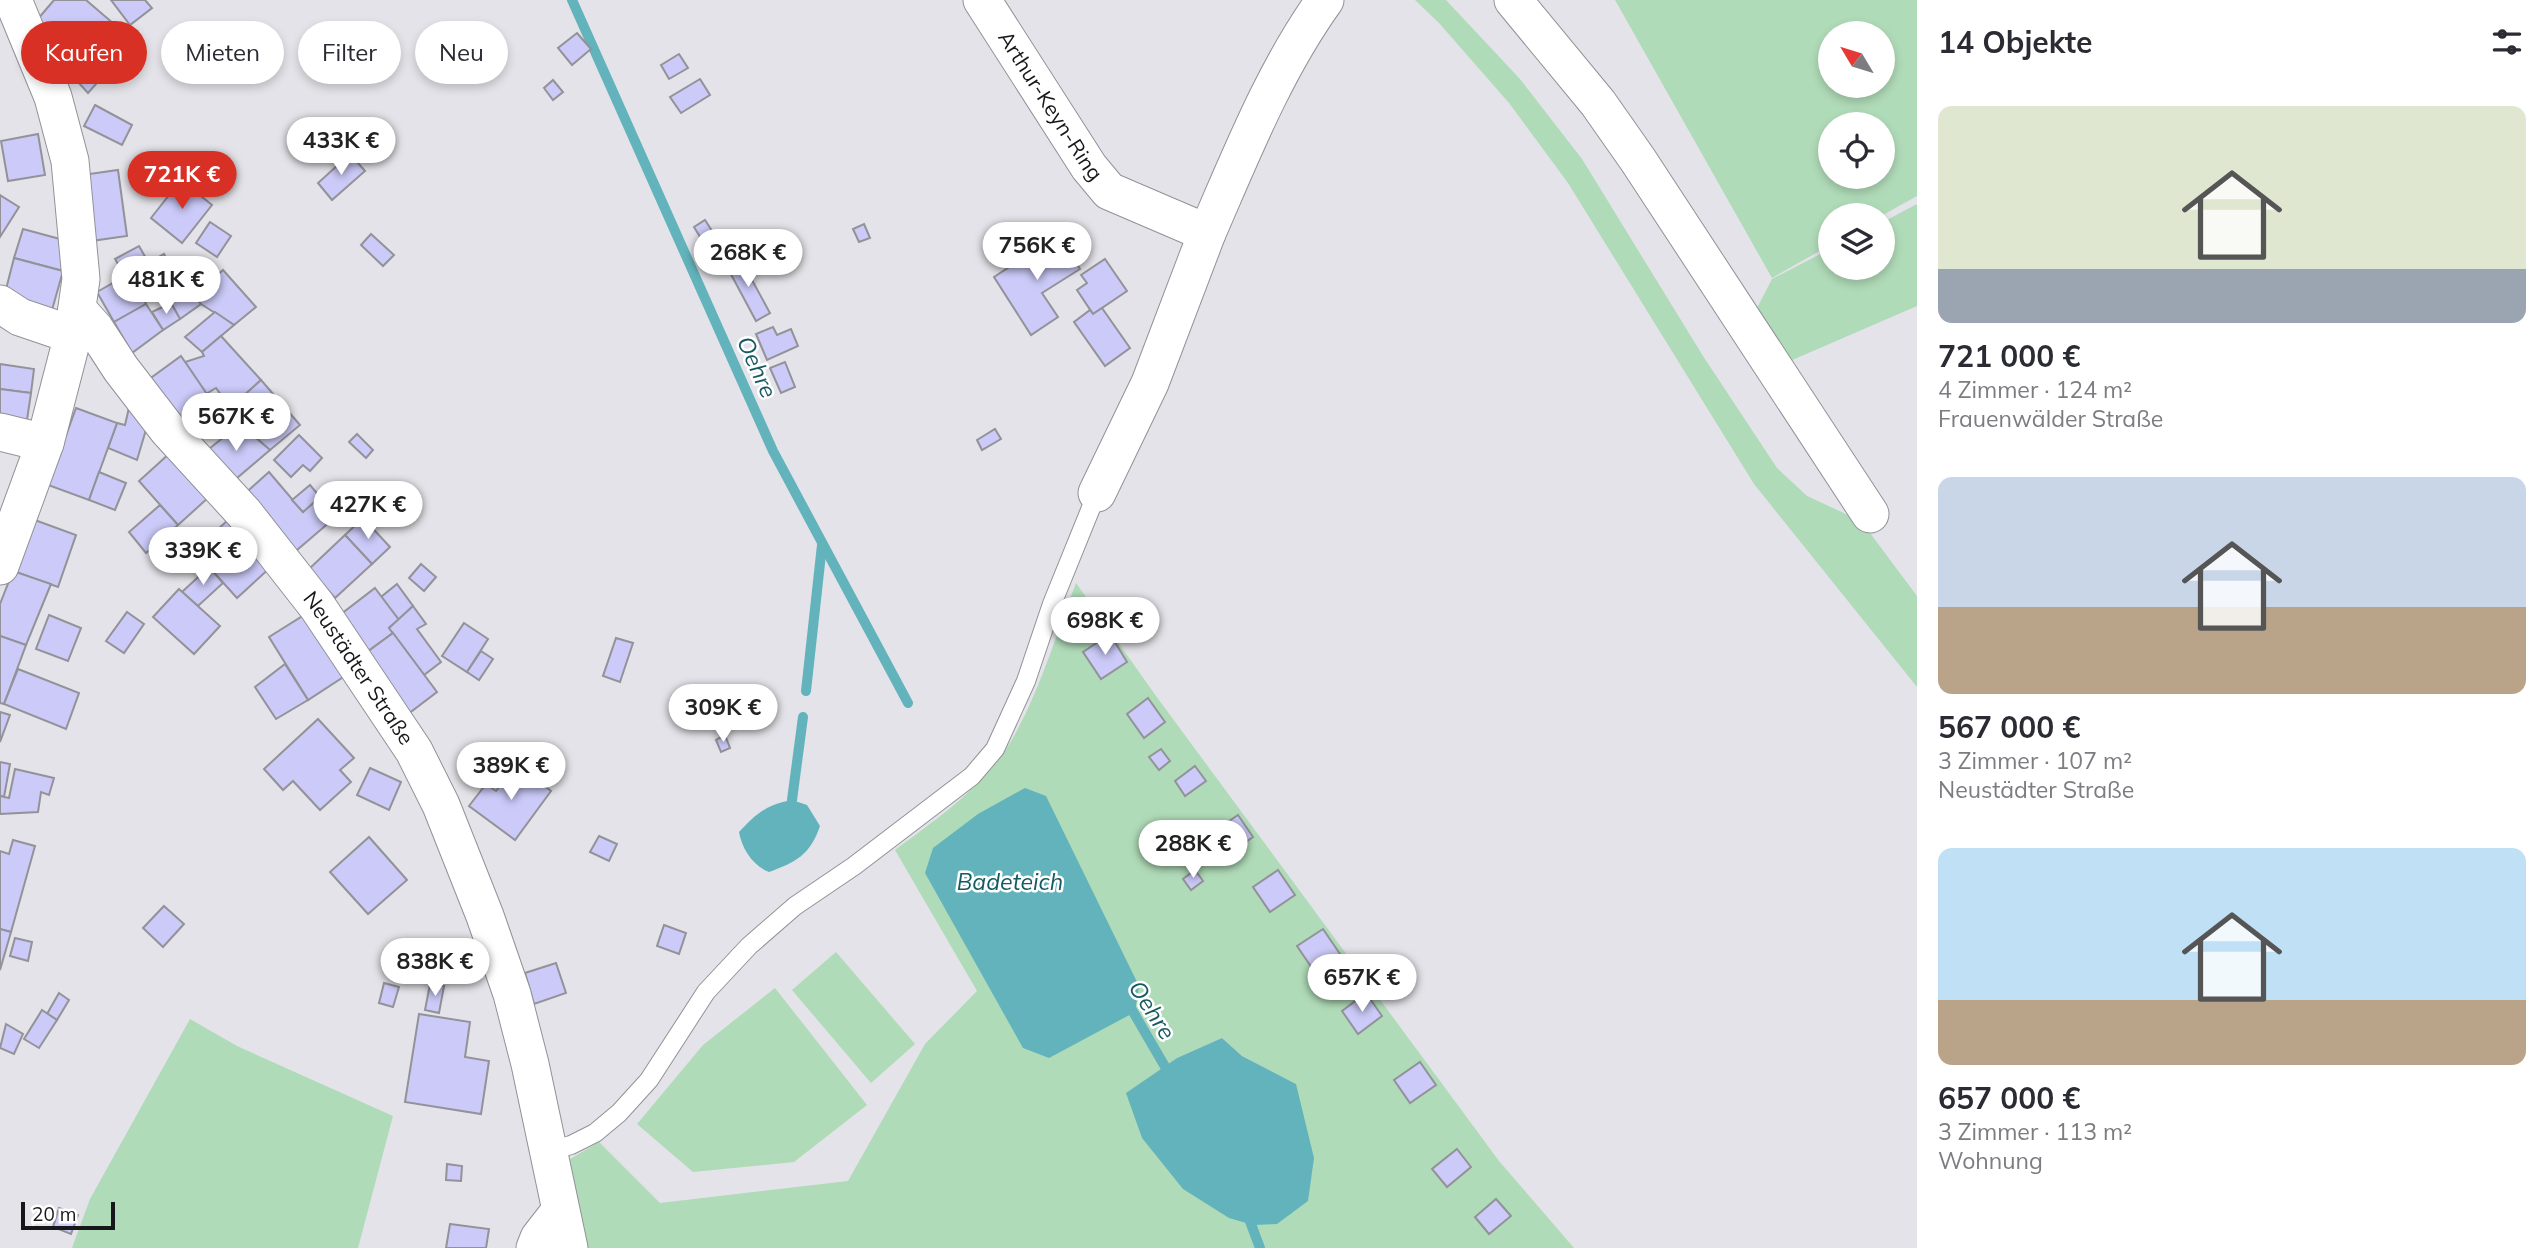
<!DOCTYPE html>
<html lang="de">
<meta charset="utf-8">
<style>
:root{--surface:#fff;--page:#f2f2f3;--text:#2b2b33;--muted:#7c7c81;--accent:#d93025}
body{margin:0;font-family:Mulish,sans-serif;background:var(--page);color:var(--text);height:100vh;display:flex;flex-direction:column;font-size:26px;white-space:nowrap}
*{box-sizing:border-box;margin:0}
p{font-size:23px;color:var(--muted)}
.icon{flex:none;width:38px;height:38px;fill:none;stroke:currentColor;stroke-width:2;stroke-linecap:round;stroke-linejoin:round}
.map{position:relative;flex:1;overflow:hidden}
.sheet{display:flex;flex-direction:column;background:var(--surface);width:630px}
.sheet>*{flex:none}
.banner{position:absolute;left:21px;top:21px;width:665px;height:63px;display:flex;gap:14px}
.needle{width:46px;rotate:308deg}
.tools{position:absolute;left:1818px;top:21px;display:grid;gap:14px}
.tools a{display:grid;place-items:center;width:77px;height:77px;border-radius:50%;background:var(--surface);box-shadow:0 4px 10px #0003;font-size:35px}
.scale{position:absolute;left:21px;bottom:18px;width:94px;box-sizing:border-box;padding-left:7px;border:4px solid #171719;border-top:0;font-size:19px;line-height:24px;white-space:nowrap;color:#171719;-webkit-text-stroke:5px #fff;paint-order:stroke}
.price{position:absolute;translate:-50% -60px;padding:0 16px;border-radius:24px;background:#fff;color:#222;font-size:23px;line-height:46px;filter:drop-shadow(0 2px 4px #0008)}
.price::after{content:'';position:absolute;left:50%;top:42px;width:21px;height:16px;margin-left:-10px;background:inherit;clip-path:polygon(0 0,100% 0,50% 100%)}
.price.active{background:var(--accent);color:#fff}
ul{padding:0;list-style:none}
li{display:grid;align-content:center;gap:14px;height:371px;padding:0 21px}
li span{display:grid;place-items:center;height:217px;border-radius:14px;color:#555}
li>.icon{margin-inline-start:auto}
span .icon{width:126px;height:126px;fill:#fffc;stroke-width:1}
li b{font-size:30px}
h2{display:flex;justify-content:space-between;align-items:center;height:84px;padding:0 21px;font-size:30px}
.pill{padding:0 24px;border-radius:32px;background:var(--surface);box-shadow:0 4px 10px #0003;font-size:24px;line-height:63px}
.pill.active{background:var(--accent);color:#fff}
main{display:flex;flex:1;min-height:0}
.map>svg:first-child{display:block}
</style>
<main>
<div class="map">
<svg width="1917" height="1248" viewBox="0 0 1917 1248">
<rect width="100%" height="100%" fill="#e3e3e9"/>
<g fill="#b0dbb8" fill-rule="evenodd">
<path d="M1415,0h31l74,79 62,80 121,197 74,112 30,28 54,25 56,75v91l-163,-203 -186,-301 -59,-80 -70,-80z"/>
<path d="M1615,0h302v196l-34,19h-53v30l-58,33zM1830,33h53v53h-53zM1830,124h53v53h-53z"/>
<path d="M1917,204v102l-127,55 -33,-53 15,-29 58,-30v19h53v-46z"/>
<path d="M1076,583l80,113 343,465 75,87h-991l-18,-86 34,-20 61,61 188,-22 77,-137 52,-53 -82,-141c36,-27 76,-54 104,-91 33,-43 57,-124 77,-176zM1222,1038l20,18 54,28 -154,54 -15,-45 50,-35z"/>
<path d="M836,952l79,92 -44,39 -79,-93z"/>
<path d="M775,988l92,117 -73,57 -101,10 -56,-48 66,-79z"/>
<path d="M190,1019l47,27 156,70 -35,132h-286l18,-49z"/>
</g>
<g fill="#62b3bb">
<path d="M1025,788l21,8 93,190 -4,26 -86,46 -26,-10 -98,-175 8,-25 45,-34z"/>
<path d="M792,800l15,5 13,21c-10,29 -24,36 -51,46 -16,-6 -27,-23 -30,-40 18,-19 27,-27 53,-32z"/>
<path d="M1222,1038l20,18 54,28 18,74 -6,43 -31,23 -24,1 -24,-7 -46,-29 -41,-51 -16,-45 51,-35z"/>
</g>
<g fill="none" stroke-linecap="round" stroke-linejoin="round">
<g stroke="#62b3bb" stroke-width="10">
<path d="M572,0l201,451 135,252"/>
<path d="M806,691l16,-146"/>
<path d="M792,800l11,-83"/>
<path d="M1128,1003l43,74"/>
<path d="M1248,1216l12,32"/>
</g>
</g>
<g fill="#cbcaf8" stroke="#929298" stroke-width="2">
<path d="M54,0h32l28,24 -32,35 -45,-39z"/>
<path d="M111,0h34l7,8 -22,17z"/>
<path d="M577,33l14,16 -19,16 -14,-17z"/>
<path d="M679,54l9,14 -19,11 -8,-14z"/>
<path d="M79,56l26,18 -17,19 -21,-23z"/>
<path d="M700,79l10,16 -29,18 -11,-16z"/>
<path d="M553,80l10,12 -10,8 -9,-12z"/>
<path d="M95,105l37,20 -10,20 -38,-19z"/>
<path d="M38,134l7,41 -37,6 -7,-40z"/>
<path d="M350,154l15,17 -33,29 -14,-17z"/>
<path d="M118,170l9,66 -36,5 -9,-66z"/>
<path d="M181,180l31,25 -30,38 -31,-25z"/>
<path d="M0,195l19,12 -19,30z"/>
<path d="M705,220l13,20 -11,8 -13,-21z"/>
<path d="M210,222l21,14 -14,21 -21,-14z"/>
<path d="M864,224l6,14 -11,4 -6,-13z"/>
<path d="M23,229l48,13 -8,29 -49,-13z"/>
<path d="M371,234l23,21 -11,11 -22,-21z"/>
<path d="M1058,235l22,34 -38,24 16,24 -27,18 -37,-58z"/>
<path d="M139,246l20,35 -19,11 6,12 -32,18 -17,-30 28,-16 -10,-17z"/>
<path d="M164,254l10,19 -15,8 -11,-18z"/>
<path d="M14,258l49,13 -11,39 -48,-13z"/>
<path d="M740,258l30,55 -14,8 -30,-56z"/>
<path d="M1105,259l22,32 -34,23 -16,-24 10,-7 -6,-8z"/>
<path d="M223,270l33,37 -22,18 -33,-21 -7,-8z"/>
<path d="M188,290l13,14 -21,15 -9,-16z"/>
<path d="M171,303l9,16 -17,11 -11,-18z"/>
<path d="M146,304l17,26 -31,23 -18,-31z"/>
<path d="M1102,308l28,40 -25,18 -31,-44 16,-12 3,4z"/>
<path d="M215,312l19,13 -32,27 -17,-15z"/>
<path d="M773,327l4,8 14,-6 7,17 -31,14 -11,-26z"/>
<path d="M221,336l40,44 -20,18 -14,5 -11,-15 -10,6 -21,-32 19,-6 -2,-4z"/>
<path d="M181,356l30,44 -35,22 -28,-42z"/>
<path d="M785,362l10,25 -14,6 -11,-25z"/>
<path d="M0,364l34,5 -3,24 -31,-4z"/>
<path d="M261,380l39,45 -30,25 -30,-26 12,-12 -11,-14z"/>
<path d="M0,389l31,4 -4,27 -27,-4z"/>
<path d="M130,403l18,20 -11,37 -29,-12 9,-25 8,2z"/>
<path d="M76,408l41,15 -28,77 -41,-15z"/>
<path d="M240,424l30,26 -40,34 -26,-31z"/>
<path d="M995,429l6,10 -19,11 -5,-10z"/>
<path d="M357,434l16,16 -7,8 -17,-16z"/>
<path d="M299,435l23,23 -12,13 -7,-6 -12,12 -17,-17z"/>
<path d="M170,453l39,44 -31,28 -39,-44z"/>
<path d="M99,472l27,11 -11,27 -26,-10z"/>
<path d="M269,472l34,40 11,-10 17,19 -41,35 -49,-59z"/>
<path d="M310,485l10,12 -17,15 -11,-12z"/>
<path d="M160,505l18,20 -32,28 -17,-21z"/>
<path d="M363,518l27,29 -18,17 -27,-29z"/>
<path d="M32,519l44,16 -18,52 -45,-16z"/>
<path d="M229,519l43,47 -35,32 -28,-31 -9,9 -15,-16z"/>
<path d="M345,535l27,29 -37,34 -26,-29z"/>
<path d="M421,564l15,13 -12,14 -15,-13z"/>
<path d="M209,567l14,16 -25,23 -16,-14z"/>
<path d="M13,571l38,13 -25,61 -26,-9v-32z"/>
<path d="M397,584l16,22 -14,14 -18,-23z"/>
<path d="M375,588l24,32 -10,8 4,5 -30,22 -27,-37z"/>
<path d="M179,589l41,37 -26,28 -41,-37z"/>
<path d="M413,606l13,18 -9,5 24,33 -17,13 -35,-47z"/>
<path d="M127,612l17,12 -20,29 -18,-12z"/>
<path d="M309,612l39,62 -40,26 -39,-63z"/>
<path d="M49,615l32,13 -13,33 -32,-12z"/>
<path d="M464,623l24,16 -21,33 -25,-16z"/>
<path d="M393,633l44,59 -29,22 -45,-59z"/>
<path d="M1110,634l17,28 -26,17 -18,-27z"/>
<path d="M0,636l26,9 -22,59 -4,-1z"/>
<path d="M616,638l17,5 -13,39 -17,-6z"/>
<path d="M481,651l12,8 -14,21 -12,-8z"/>
<path d="M285,664l23,36 -32,19 -21,-32z"/>
<path d="M18,669l61,24 -13,36 -62,-25z"/>
<path d="M1148,698l17,24 -21,16 -17,-24z"/>
<path d="M0,712l10,3 -10,27z"/>
<path d="M318,719l36,39 -14,12 11,12 -31,28 -27,-29 -10,9 -19,-21z"/>
<path d="M725,735l5,13 -9,4 -5,-12z"/>
<path d="M1161,749l9,12 -11,9 -10,-13z"/>
<path d="M0,762l10,2 -6,33 -4,-1z"/>
<path d="M516,765l35,26 -36,49 -46,-34 17,-22 10,7z"/>
<path d="M1195,766l11,15 -21,15 -10,-15z"/>
<path d="M370,768l31,14 -12,28 -32,-15z"/>
<path d="M15,769l39,9 -5,17 -8,-3 -3,20 -38,2v-18l9,2z"/>
<path d="M1238,815l15,22 -26,18 -15,-22z"/>
<path d="M599,836l18,8 -8,17 -19,-9z"/>
<path d="M369,837l38,43 -39,34 -38,-42z"/>
<path d="M13,840l22,6 -24,86 -11,-3v-78l9,3z"/>
<path d="M1195,870l8,11 -12,9 -8,-11z"/>
<path d="M1278,870l17,25 -25,17 -17,-25z"/>
<path d="M164,906l20,18 -21,23 -20,-19z"/>
<path d="M664,925l22,8 -7,21 -22,-8z"/>
<path d="M0,929l11,3 -11,38z"/>
<path d="M1323,929l17,25 -26,17 -17,-25z"/>
<path d="M15,938l17,4 -4,19 -18,-5z"/>
<path d="M556,963l10,30 -32,11 -9,-31z"/>
<path d="M384,983l15,4 -6,20 -14,-4z"/>
<path d="M430,984l14,2 -5,27 -14,-3z"/>
<path d="M59,993l10,7 -12,20 -10,-6z"/>
<path d="M1366,993l16,23 -24,18 -16,-23z"/>
<path d="M42,1010l15,10 -18,28 -15,-9z"/>
<path d="M419,1014l51,8 -5,35 24,4 -8,53 -76,-12z"/>
<path d="M6,1024l17,10 -9,20 -14,-6z"/>
<path d="M1420,1062l16,23 -26,18 -16,-23z"/>
<path d="M1457,1149l14,18 -24,20 -15,-18z"/>
<path d="M447,1164l15,2 -1,15 -15,-1z"/>
<path d="M1496,1199l15,17 -22,18 -14,-17z"/>
<path d="M59,1208l19,7 -7,19 -18,-7z"/>
<path d="M450,1224l39,5 -3,19h-40z"/>
</g>
<g fill="none" stroke-linecap="round" stroke-linejoin="round">
<g stroke="#919297" stroke-width="20">
<path id="lane" d="M550,1151l21,-6 24,-12 24,-20 30,-33 57,-88 43,-46 46,-40 59,-40 118,-90 23,-27 31,-68 26,-77 45,-111"/>
</g>
<g stroke="#919297" stroke-width="39">
<g id="street">
<path id="s1" d="M982,0l107,167 20,24 98,42c35,-80 67,-162 118,-233"/>
<path d="M1513,0l85,103 40,57 232,354"/>
<path d="M0,304l20,13 53,18"/>
<path id="s2" d="M77,309l18,20 26,40 47,61 76,83 73,93 97,145 27,54 44,111 27,78 18,70 39,184"/>
<path d="M0,432l45,11"/>
<path d="M1097,493l53,-110 57,-150"/>
<path d="M0,566l45,-123 28,-108 8,-56 -11,-118 -17,-64 -40,-97"/>
<path d="M535,1248l4,-10 21,-27"/>
</g>
</g>
<use href="#lane" stroke="#fff" stroke-width="18"/>
<use href="#street" stroke="#fff" stroke-width="37"/>
</g>
<g text-anchor="middle" stroke-width="5" stroke-linejoin="round" paint-order="stroke">
<g font-size="21" fill="#171719" stroke="#fff">
<text dy="7" stroke="none"><textPath href="#s1" startOffset="126">Arthur-Keyn-Ring</textPath></text>
<text dy="7" stroke="none"><textPath href="#s2" startOffset="457">Neustädter Straße</textPath></text>
</g>
<g font-size="23" font-style="italic" fill="#155a61" stroke="#fff">
<text transform="translate(757 367) rotate(66)" y="8">Oehre</text>
<text x="1010" y="890">Badeteich</text>
<text transform="translate(1152 1010) rotate(57)" y="8">Oehre</text>
</g>
</g>
</svg>
<div class="tools">
<a><svg class="needle" viewBox="-14 -14 28 28"><path d="M0-13l5 13h-10z" fill="#e53935"/><path d="M0 13l5-13h-10z" fill="#7c7c81"/></svg></a>
<a><svg class="icon" aria-label="locate" viewBox="0 0 24 24"><circle cx="12" cy="12" r="6"/><path d="M12 2v4M12 18v4M2 12h4M18 12h4"/></svg></a>
<a><svg class="icon" aria-label="layers" viewBox="0 0 24 24"><path d="M12 4l9 5-9 5-9-5zM3 14l9 5 9-5"/></svg></a>
</div>
<div class="scale">20 m</div>
<b class="price" style="left:341px;top:177px">433K €</b>
<b class="price active" style="left:182px;top:211px">721K €</b>
<b class="price" style="left:1037px;top:282px">756K €</b>
<b class="price" style="left:748px;top:289px">268K €</b>
<b class="price" style="left:166px;top:316px">481K €</b>
<b class="price" style="left:236px;top:453px">567K €</b>
<b class="price" style="left:368px;top:541px">427K €</b>
<b class="price" style="left:203px;top:587px">339K €</b>
<b class="price" style="left:1105px;top:657px">698K €</b>
<b class="price" style="left:723px;top:744px">309K €</b>
<b class="price" style="left:511px;top:802px">389K €</b>
<b class="price" style="left:1193px;top:880px">288K €</b>
<b class="price" style="left:435px;top:998px">838K €</b>
<b class="price" style="left:1362px;top:1014px">657K €</b>
<div class="banner">
<a class="pill active">Kaufen</a>
<a class="pill">Mieten</a>
<a class="pill">Filter</a>
<a class="pill">Neu</a>
</div>
</div>
<section class="sheet">
<h2>14 Objekte<svg class="icon" aria-label="filters" viewBox="0 0 24 24"><path d="M4 7h16M4 17h16"/><circle cx="9" cy="7" r="2"/><circle cx="15" cy="17" r="2"/></svg></h2>
<ul>
<li><span style="background:linear-gradient(#dfe7d0 75%,#9aa5b1 0)"><svg class="icon" aria-label="home" viewBox="0 0 24 24"><path d="M3 11l9-7 9 7M6 9v11h12V9"/></svg></span><div><b>721 000 €</b><p>4 Zimmer · 124 m²</p><p>Frauenwälder Straße</p></div></li>
<li><span style="background:linear-gradient(#c9d6e8 60%,#b9a48a 0)"><svg class="icon" aria-label="home" viewBox="0 0 24 24"><path d="M3 11l9-7 9 7M6 9v11h12V9"/></svg></span><div><b>567 000 €</b><p>3 Zimmer · 107 m²</p><p>Neustädter Straße</p></div></li>
<li><span style="background:linear-gradient(#bfe0f5 70%,#b9a48a 0)"><svg class="icon" aria-label="home" viewBox="0 0 24 24"><path d="M3 11l9-7 9 7M6 9v11h12V9"/></svg></span><div><b>657 000 €</b><p>3 Zimmer · 113 m²</p><p>Wohnung</p></div></li>
</ul>
</section>
</main>
